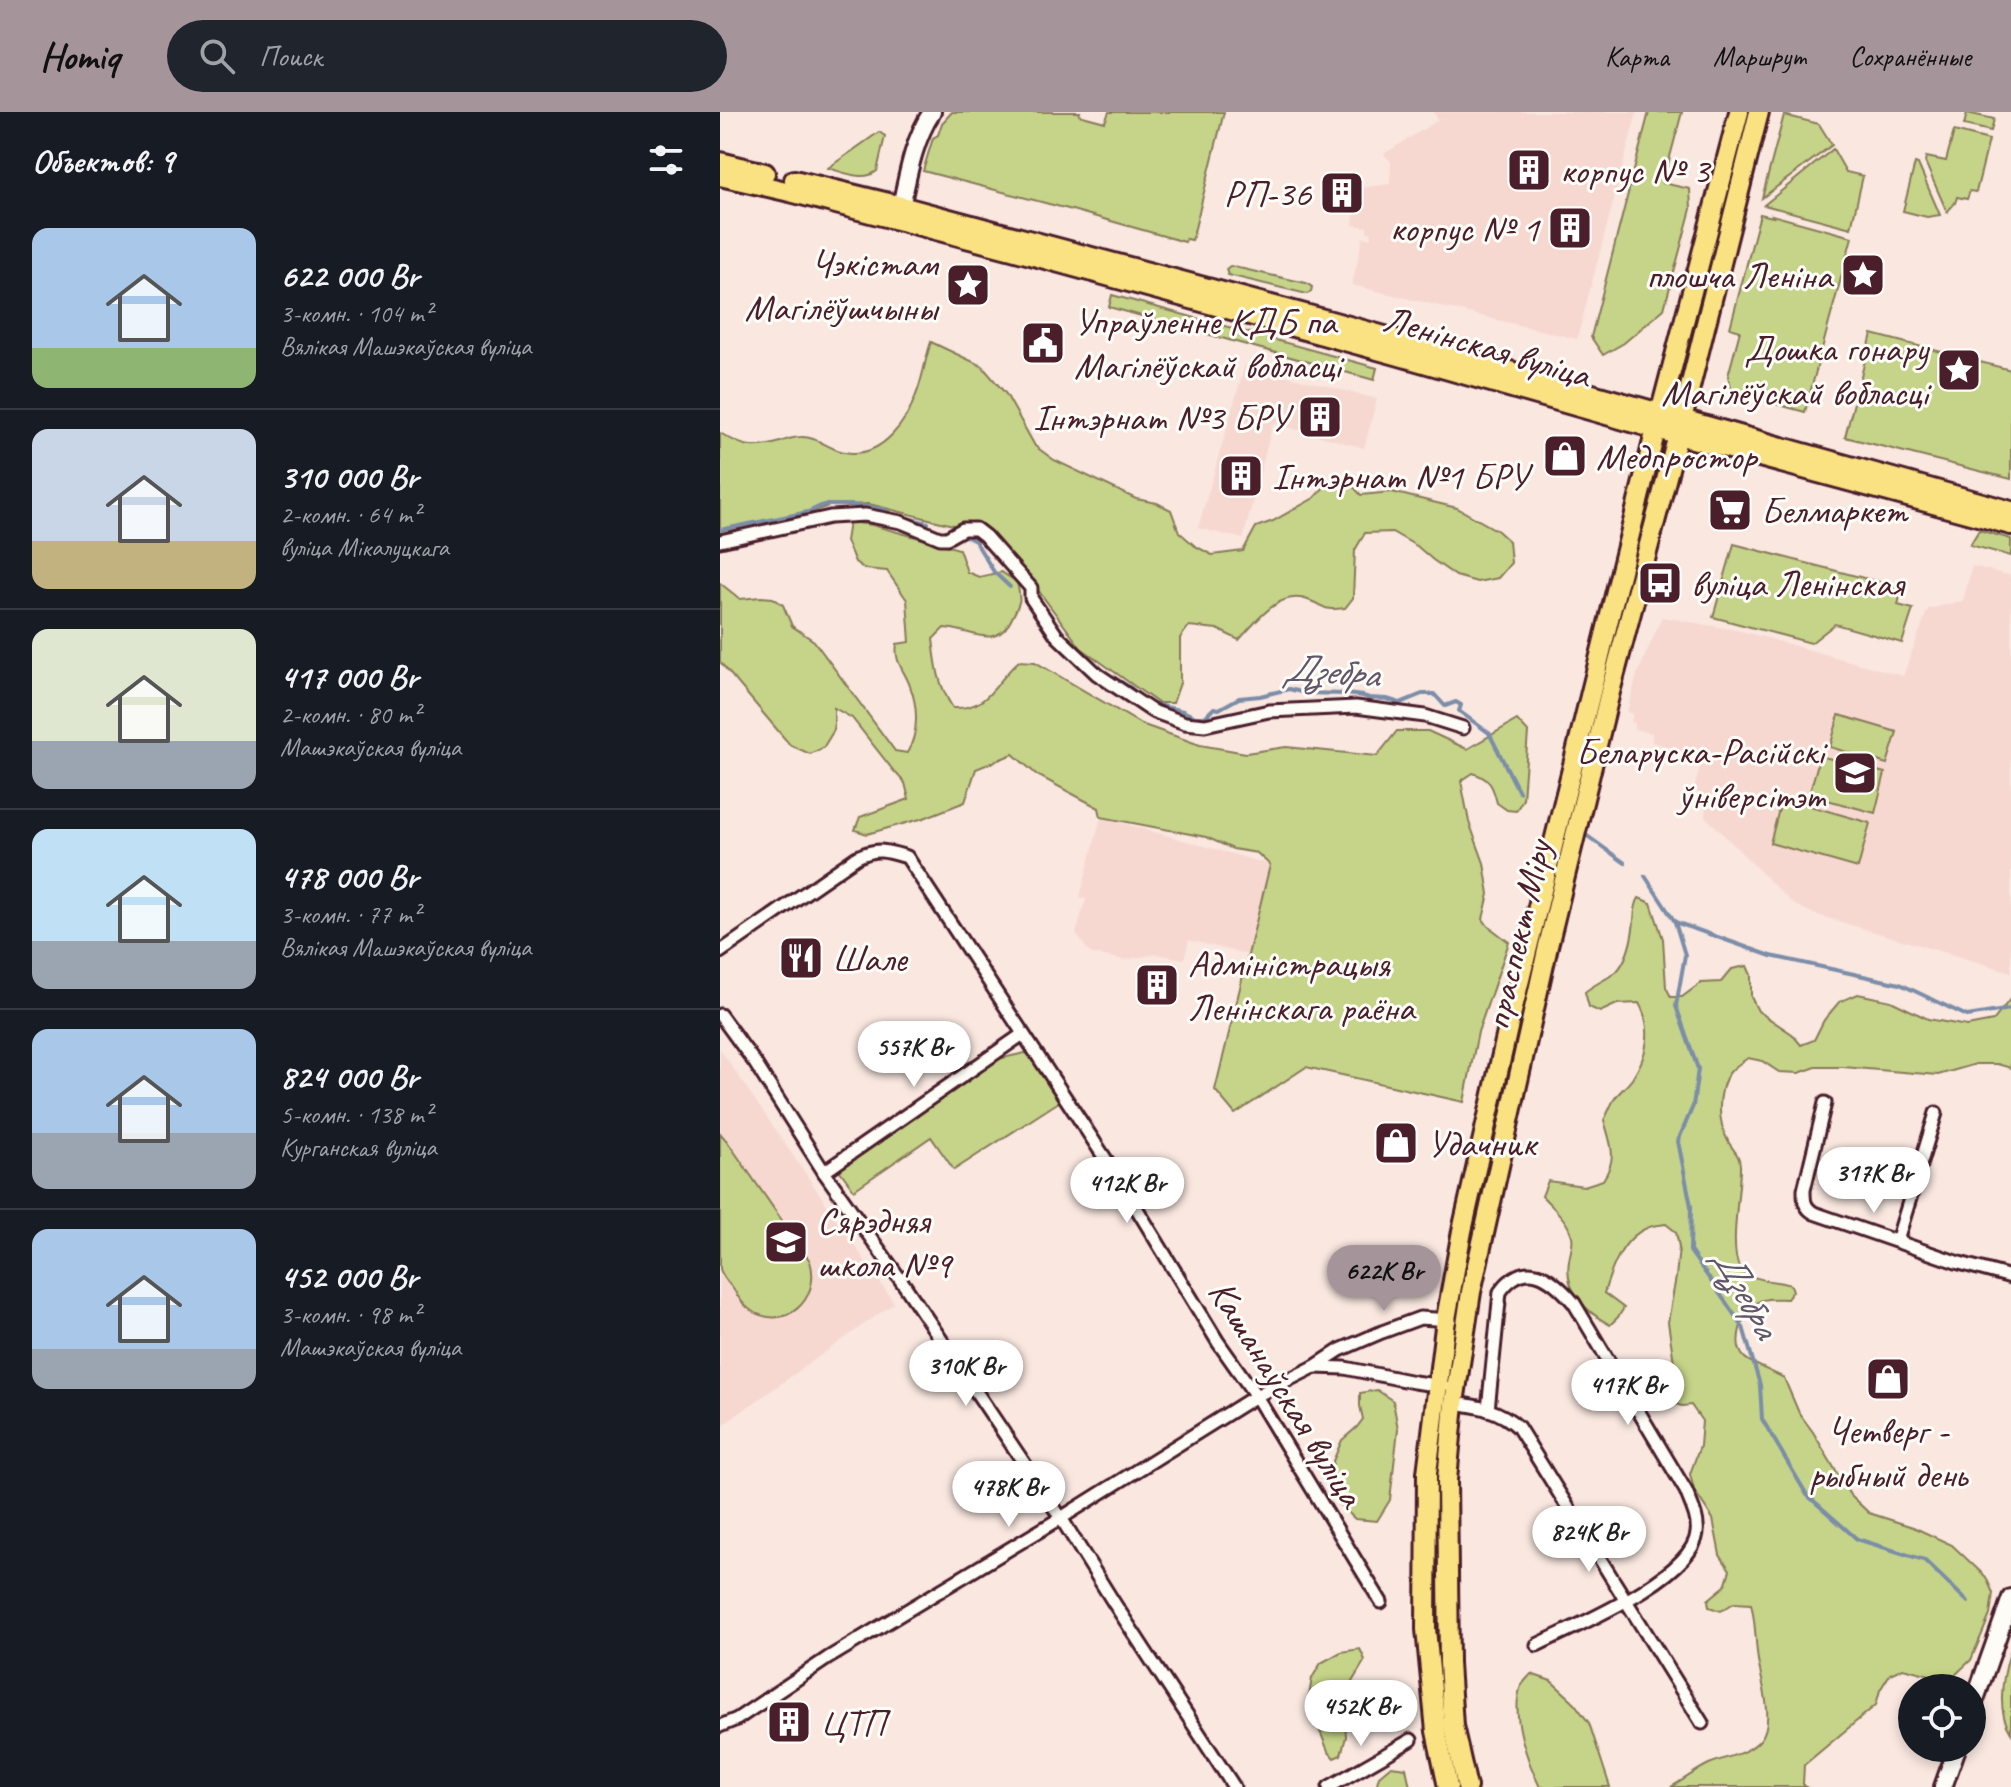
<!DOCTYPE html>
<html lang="ru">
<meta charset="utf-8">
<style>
:root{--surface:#171b24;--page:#20242c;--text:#f1f3f6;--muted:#9ea1a6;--line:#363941;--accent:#a6949b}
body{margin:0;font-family:Caveat,sans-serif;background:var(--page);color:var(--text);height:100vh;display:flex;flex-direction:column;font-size:30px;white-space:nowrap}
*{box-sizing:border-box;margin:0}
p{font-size:26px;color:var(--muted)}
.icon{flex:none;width:44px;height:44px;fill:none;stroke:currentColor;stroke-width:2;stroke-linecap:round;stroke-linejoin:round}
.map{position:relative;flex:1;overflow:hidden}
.details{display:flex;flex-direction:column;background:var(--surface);width:720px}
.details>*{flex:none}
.buttons{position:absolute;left:1178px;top:1562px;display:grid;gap:16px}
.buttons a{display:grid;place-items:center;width:88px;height:88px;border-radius:50%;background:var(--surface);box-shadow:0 4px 12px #0003;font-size:40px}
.price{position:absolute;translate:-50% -68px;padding:0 18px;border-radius:28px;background:#fff;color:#222;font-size:26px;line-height:52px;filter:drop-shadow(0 2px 4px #0008)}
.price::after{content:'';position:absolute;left:50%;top:48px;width:24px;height:18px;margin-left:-12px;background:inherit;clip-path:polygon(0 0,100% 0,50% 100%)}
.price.active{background:var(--accent);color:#111}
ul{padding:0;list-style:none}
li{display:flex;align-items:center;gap:24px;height:200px;padding:0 32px}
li+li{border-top:2px solid var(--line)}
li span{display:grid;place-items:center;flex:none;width:224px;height:160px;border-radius:16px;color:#555}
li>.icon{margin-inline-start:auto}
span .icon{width:96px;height:96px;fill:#fffc;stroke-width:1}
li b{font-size:34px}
h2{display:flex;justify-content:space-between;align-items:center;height:96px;padding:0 32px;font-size:34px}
header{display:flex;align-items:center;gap:48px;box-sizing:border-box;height:112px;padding:0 40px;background:var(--accent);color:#111}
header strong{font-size:38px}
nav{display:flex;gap:44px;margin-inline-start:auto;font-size:28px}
.search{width:560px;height:72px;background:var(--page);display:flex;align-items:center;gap:20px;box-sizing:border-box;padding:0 28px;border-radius:44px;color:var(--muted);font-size:30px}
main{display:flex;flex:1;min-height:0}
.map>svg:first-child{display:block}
</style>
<header>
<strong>Homiq</strong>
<div class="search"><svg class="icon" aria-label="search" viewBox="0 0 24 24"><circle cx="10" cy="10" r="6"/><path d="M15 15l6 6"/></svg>Поиск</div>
<nav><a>Карта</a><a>Маршрут</a><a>Сохранённые</a></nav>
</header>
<main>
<section class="details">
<h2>Объектов: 9<svg class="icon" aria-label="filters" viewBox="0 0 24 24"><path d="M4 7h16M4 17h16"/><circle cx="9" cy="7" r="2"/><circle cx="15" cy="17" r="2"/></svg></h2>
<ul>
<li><span style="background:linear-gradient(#a9c7e8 75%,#8fb573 0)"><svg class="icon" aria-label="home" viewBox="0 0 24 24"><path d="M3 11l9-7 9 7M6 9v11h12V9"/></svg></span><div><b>622 000 Br</b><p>3-комн. · 104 m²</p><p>Вялікая Машэкаўская вуліца</p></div></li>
<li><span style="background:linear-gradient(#c9d6e8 70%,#c2b280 0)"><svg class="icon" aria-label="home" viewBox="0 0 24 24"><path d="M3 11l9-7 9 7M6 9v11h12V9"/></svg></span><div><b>310 000 Br</b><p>2-комн. · 64 m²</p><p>вуліца Мікалуцкага</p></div></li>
<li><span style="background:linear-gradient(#dfe7d0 70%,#9aa5b1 0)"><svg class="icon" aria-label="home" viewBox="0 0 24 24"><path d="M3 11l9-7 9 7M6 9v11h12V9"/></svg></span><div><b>417 000 Br</b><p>2-комн. · 80 m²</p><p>Машэкаўская вуліца</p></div></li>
<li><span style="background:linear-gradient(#bfe0f5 70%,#9aa5b1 0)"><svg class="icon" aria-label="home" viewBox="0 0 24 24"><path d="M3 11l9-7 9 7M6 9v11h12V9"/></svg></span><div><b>478 000 Br</b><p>3-комн. · 77 m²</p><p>Вялікая Машэкаўская вуліца</p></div></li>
<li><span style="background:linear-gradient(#a9c7e8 65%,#9aa5b1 0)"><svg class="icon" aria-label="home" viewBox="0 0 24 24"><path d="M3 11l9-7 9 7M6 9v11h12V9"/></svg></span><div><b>824 000 Br</b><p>5-комн. · 138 m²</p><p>Курганская вуліца</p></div></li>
<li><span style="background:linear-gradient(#a9c7e8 75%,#9aa5b1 0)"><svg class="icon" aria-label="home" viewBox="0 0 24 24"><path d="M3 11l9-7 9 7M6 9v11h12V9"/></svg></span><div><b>452 000 Br</b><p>3-комн. · 98 m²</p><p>Машэкаўская вуліца</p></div></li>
</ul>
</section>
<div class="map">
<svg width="1291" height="1675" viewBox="0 0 1291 1675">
<rect width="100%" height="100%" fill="#f9e7e0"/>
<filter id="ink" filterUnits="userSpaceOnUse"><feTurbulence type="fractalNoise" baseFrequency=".0125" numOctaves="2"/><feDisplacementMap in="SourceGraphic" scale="16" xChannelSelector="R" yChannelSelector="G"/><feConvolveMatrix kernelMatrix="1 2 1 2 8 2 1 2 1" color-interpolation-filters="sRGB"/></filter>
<g filter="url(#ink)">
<g fill="#f6d8d0">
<path d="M714,0h203l-60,227 -225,-54 11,-48 7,2 2,-6 -5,-2v-4l-14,-2 2,-19 5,-18 30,-4 1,-22 -7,-8 54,-34z"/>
<path d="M525,253l132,34 -13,49 -91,-25 -30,116 -45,-11z"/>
<path d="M1252,454l39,10v396l-197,-58 -21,-10 -88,-88 1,-8 -7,-6 1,-7 -6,-6 9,-32 -51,-15v-9l-18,-4 1,-6 -4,-1 2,-8 -6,-2 10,-37 25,-58 79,14 162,45 25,-67 35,-8z"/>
<path d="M381,705l170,48 -22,90 -60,-15 -5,19 -28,-5 -32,6 -34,-7 -14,-19 10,-35 -6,-2z"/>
<path d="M0,937l174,254 -174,124z"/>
</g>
<g fill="#c5d488" stroke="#887a5a" stroke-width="2">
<path d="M232,0h128l-1,3 26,7 4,-10h115l-32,128 -6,-1 -1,3 -113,-32 -149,-39 10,-33 5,-3 4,-12z"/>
<path d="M929,0h33l-19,71 27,6 1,20 -27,100 -40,34 -21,12 -12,-18z"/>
<path d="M1247,1l27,6 -3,12 -27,-6z"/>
<path d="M1064,3l35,9 13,21 -70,53z"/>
<path d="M1234,19l35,9 -13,52 -6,-1 -3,8 -10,-2 -2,6 -8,9 -22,-50 1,-5 20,4z"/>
<path d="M159,20l6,4 -8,35c-13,11 -34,1 -49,-3z"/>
<path d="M1113,37l13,23 17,4 -12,52 -87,-23z"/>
<path d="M1195,51l3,1 22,51 -13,2 -24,-6z"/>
<path d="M1040,102l13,3 -1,-2 80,22 -47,175 -73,-20 -4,-16 12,-45 -10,-3z"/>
<path d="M510,154l76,17 6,4 -1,5 -4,2 -79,-19 -2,-6z"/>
<path d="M392,183l265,73 -3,12 -265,-73z"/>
<path d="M1152,222l139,36v109l-166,-42z"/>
<path d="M211,230l51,24 24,28 29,52 19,14 82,39 21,4 14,7 8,22 16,14 17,9 31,-4 13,-24 17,-6 41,-23 10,-11 16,-7 9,2 12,13 31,-3 65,16 41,23 11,10 2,22 -13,15 -21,4 -21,-6 -23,-16 -15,-13 -26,-15 -27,1 -10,17 -2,48 -8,10c-24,3 -17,-1 -37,-8 -29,-11 -51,21 -69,40l-22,-11 -28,-3 -9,12v45l-7,20h-15l-77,-55 -55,-74 -39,-44 -16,-4 -18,-1 -84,-21 -40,2 -70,23 -39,8v-104c22,13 32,17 57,10 8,-3 16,-6 24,-6 17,-1 31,16 51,16 32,1 54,-31 64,-58 7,-17 9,-36 15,-53z"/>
<path d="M129,410l23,3 87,24 8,23 12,5 22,-5 16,10c4,19 4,19 -5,36 -16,34 -41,11 -68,10l-11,11c3,27 5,46 20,69 37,2 42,-27 66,-47l16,1 106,62 59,21 46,8 40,-6 91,9 20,-25h31l39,18 50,-29 11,12 -5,67 -7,12 -9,-1 -10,-7c-4,-16 -6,-24 -24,-30l-12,8 8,41 15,41 5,31 -6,25 5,7 21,16 -31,90 -14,70 -158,-35 -71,47 -20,-24 55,-225 -13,-12 -24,-4 -27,-12 -105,-20 -2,-9 -62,-33 -24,-21 -37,15 -11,33 -41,16 -57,16 -12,-4 5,-13 49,-18 -4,-16 -12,-13 -41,-52 -18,-10v22l-11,18 -13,6 -20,-9 -70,-83v-79l20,16 21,-2 12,1 10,7 9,21 22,15 81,110 12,2c12,-20 11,-46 3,-67 -6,-17 -16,-23 -13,-42l13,-2 -3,-42 -20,-29 -22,-2 -10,-7 -9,-21z"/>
<path d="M1259,418l32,9v17l-41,-11z"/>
<path d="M1014,432l168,44 -4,17 15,4 -11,34 -67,-19 -24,19 -98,-26z"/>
<path d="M1119,603l58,17 -10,32 -57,-17z"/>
<path d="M1100,644l65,17 -10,40 -66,-18z"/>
<path d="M1062,686l88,25 -12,45 -88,-25z"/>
<path d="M919,786l12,5 12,36 3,48 5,10h11l19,-14 20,-1 11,-13 15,-3 4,9v22l7,14 34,23 9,11 13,-5 10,-20 15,-18 19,-8 33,7 37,18 39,7 26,-5 18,-23v70l-14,-4h-21l-38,11 -95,-8h-27l-17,6 -20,-1 -17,-11 -14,-3c-14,9 -22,14 -26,32 -4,18 -2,37 7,53 5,8 11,13 11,22 1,24 -12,85 0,103 7,12 37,13 51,17l2,6 -6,8c-11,0 -22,-2 -31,4 -14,9 -25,42 -11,55 5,5 30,15 39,20l15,35 14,19 37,63 19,18 44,14 39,18 34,32 7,16 -3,22 -19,45 -18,17 -23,-2 -27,-7 -13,6 -10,16 -4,15 -72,60 -1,19 3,3h-135c13,-7 25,-17 38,-23 16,-7 39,-10 51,-24 16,-18 1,-59 -2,-80 -3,-19 -2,-37 -7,-56l-17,-1 -13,8 -12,-4 -1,-7 17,-14 5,-16 -10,-15 -7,-36 -19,-29 -4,-16 10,-28 2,-25 -11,-16 -9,1 -10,-3 -2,-8 7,-12 -9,-61 8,-45 3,-30 -3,-15 -10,-8c-6,1 -14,1 -19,4 -25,10 -36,42 -43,65l20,15 -6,9 -8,8c-25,-14 -46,-34 -41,-64 1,-9 5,-17 3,-25 -5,-17 -18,-27 -30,-40l6,-15 36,5 19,-6c15,-23 8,-34 1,-60 4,-7 7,-16 11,-22 5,-7 12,-12 17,-19 16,-24 21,-51 7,-76l-22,1 -17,8 -11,-5 -4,-15c9,-8 23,-13 32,-21 10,-11 14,-28 16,-42 2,-11 0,-22 6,-31z"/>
<path d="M305,941l3,1 23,31 8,17 -105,68 -23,-33 -77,53 -17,-23 157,-107z"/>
<path d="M0,1021l7,8 83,120c12,38 -26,73 -61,48 -7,-5 -11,-12 -15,-19 -5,-6 -12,-14 -14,-21 0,-10 0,-25 0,-37 0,-33 0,-66 0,-99z"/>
<path d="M657,1278l16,11 5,28 -8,71 -13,21 -22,-2 -16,-15 -8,-20 2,-23 9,-21 15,-13 6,-8 -3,-13v-13z"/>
<path d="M640,1537l5,11 -16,27 -5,20 2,30 -5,18 -7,3 -6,-7 -20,-49 4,-24 9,-15 20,-11z"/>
<path d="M1291,1537v84c-16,-24 -8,-59 0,-84z"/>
<path d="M811,1562l20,7 21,19 17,23 21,64h-70c-12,-24 -29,-71 -20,-98 1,-5 7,-10 11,-15z"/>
<path d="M671,1654l15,2 4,19h-34l3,-11z"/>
</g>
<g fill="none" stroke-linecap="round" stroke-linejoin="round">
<g stroke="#7b8da8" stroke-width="4">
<path d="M0,418l88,-18 15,-7h29l31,4 11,6 34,8"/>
<path d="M242,422l13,7 19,31 16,15"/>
<path d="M317,485l29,41"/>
<path d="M370,548l15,12 26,16 17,15 35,8 12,6h10l9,-9 5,1 20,-11 21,-2 29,-7 16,4 41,1 17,2 6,2 18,1 13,4 22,-9h12l11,12 11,-4 5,3 -2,6 30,22 30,59"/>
<path d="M866,723l39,28"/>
<path d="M925,764l30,46 10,33 -9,51 22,63 -5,37 -15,35 13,65 -1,45 53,76 17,58 2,34 45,76 50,44 67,21 44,42"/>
<path d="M955,810l96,34 129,28 67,32 44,-7"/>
</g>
<g stroke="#4a1f2b" stroke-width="17">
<g id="street">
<path d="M0,429l110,-24 35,-2 36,7 39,16h7l16,-9h13l9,7 46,52v10l26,38 40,38 55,37 33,12 20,2 64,-14 87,-4 69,9 38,12"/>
<path d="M0,840l137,-95c20,-10 30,-6 50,0l213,324 98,161 38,54 125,206"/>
<path d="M0,903l35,48 69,109 81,114 156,232 53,85 120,184"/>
<path d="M1105,991l-21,87c0,11 0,17 10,23l142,49 55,15"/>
<path d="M104,1060l199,-138"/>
<path d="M1177,1129l39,-128"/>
<path d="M594,1255l31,1 69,14 29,4"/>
<path d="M734,1291c24,3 46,7 64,24l184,296"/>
<path d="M768,1298l12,-118c25,-35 51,-16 74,11l112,188c5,13 13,28 11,42 -5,45 -122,93 -160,112"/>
<path d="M0,1614l17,-7 91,-61 233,-140 195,-122 58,-29 26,-17 42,-18 38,-14 30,2"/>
<path d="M609,1675l82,-47"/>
</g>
</g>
<g stroke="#4a1f2b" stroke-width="22">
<g id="secondary">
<path d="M179,104c8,-35 13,-74 33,-104"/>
<path d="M1252,1596l39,-110"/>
<path d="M1223,1675l14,-39"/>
</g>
</g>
<g stroke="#4a1f2b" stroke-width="24">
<g id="primary">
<path d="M0,50l45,11"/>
<path d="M0,64l70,16 222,58 384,105 260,74 355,96"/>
<path d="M74,68l107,26 430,115 680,190"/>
<path d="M728,1675l-12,-56 -10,-102 1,-156 19,-154 16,-88 46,-203 148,-599 83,-317"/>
<path d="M747,1675l-14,-61 -4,-63 -2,-183 7,-77 17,-111 77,-346 62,-254 68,-257 81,-323"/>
</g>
</g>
<use href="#street" stroke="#fdfcf7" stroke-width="11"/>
<use href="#secondary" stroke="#fdfcf7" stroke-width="16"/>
<use href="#primary" stroke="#fae181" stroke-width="18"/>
</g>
</g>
<defs>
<g id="building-square" transform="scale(2.3)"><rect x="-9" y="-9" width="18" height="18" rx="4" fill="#4a1f2b" stroke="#fdfcf7"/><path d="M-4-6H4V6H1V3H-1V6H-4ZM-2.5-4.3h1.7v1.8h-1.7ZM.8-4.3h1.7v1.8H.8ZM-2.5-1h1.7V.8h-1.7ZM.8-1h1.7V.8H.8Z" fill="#fff"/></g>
<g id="sight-square" transform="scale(2.3)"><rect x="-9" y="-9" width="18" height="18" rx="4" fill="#4a1f2b" stroke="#fdfcf7"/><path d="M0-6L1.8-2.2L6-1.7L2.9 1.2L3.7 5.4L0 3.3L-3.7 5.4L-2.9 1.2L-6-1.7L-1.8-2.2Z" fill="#fff"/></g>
<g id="civic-square" transform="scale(2.3)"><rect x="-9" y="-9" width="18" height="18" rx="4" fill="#4a1f2b" stroke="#fdfcf7"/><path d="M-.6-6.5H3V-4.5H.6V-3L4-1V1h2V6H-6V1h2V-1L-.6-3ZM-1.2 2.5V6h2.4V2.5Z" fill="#fff"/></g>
<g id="shop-square" transform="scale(2.3)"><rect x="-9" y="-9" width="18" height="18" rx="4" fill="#4a1f2b" stroke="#fdfcf7"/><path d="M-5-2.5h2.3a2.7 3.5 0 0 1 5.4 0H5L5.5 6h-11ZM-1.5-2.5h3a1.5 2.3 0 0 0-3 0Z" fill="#fff"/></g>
<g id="supermarket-square" transform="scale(2.3)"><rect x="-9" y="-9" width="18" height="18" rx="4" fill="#4a1f2b" stroke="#fdfcf7"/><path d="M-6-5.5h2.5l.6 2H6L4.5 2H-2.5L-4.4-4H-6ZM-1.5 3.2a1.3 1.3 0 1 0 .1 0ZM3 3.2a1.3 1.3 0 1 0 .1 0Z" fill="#fff"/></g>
<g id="bus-square" transform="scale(2.3)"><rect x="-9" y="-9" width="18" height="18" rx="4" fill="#4a1f2b" stroke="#fdfcf7"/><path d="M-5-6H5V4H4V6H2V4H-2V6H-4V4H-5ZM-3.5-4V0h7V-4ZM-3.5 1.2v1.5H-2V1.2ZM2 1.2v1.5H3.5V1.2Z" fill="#fff"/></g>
<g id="university-square" transform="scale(2.3)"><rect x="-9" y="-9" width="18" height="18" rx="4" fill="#4a1f2b" stroke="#fdfcf7"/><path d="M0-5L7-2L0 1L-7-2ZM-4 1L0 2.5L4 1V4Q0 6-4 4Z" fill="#fff"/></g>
<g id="restaurant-square" transform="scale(2.3)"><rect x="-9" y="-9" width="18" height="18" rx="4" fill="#4a1f2b" stroke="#fdfcf7"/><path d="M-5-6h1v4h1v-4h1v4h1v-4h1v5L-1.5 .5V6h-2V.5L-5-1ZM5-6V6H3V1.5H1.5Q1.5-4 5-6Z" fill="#fff"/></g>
<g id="school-square" transform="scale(2.3)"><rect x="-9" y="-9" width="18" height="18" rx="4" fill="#4a1f2b" stroke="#fdfcf7"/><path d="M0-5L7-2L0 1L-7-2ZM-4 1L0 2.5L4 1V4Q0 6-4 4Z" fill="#fff"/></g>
</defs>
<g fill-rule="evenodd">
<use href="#building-square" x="809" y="58"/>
<use href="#building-square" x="622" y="81"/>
<use href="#building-square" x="850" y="116"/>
<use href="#sight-square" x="1143" y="163"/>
<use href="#sight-square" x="248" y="173"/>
<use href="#civic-square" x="323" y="231"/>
<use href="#sight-square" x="1239" y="258"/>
<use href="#building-square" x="600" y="305"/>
<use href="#shop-square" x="845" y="344"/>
<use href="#building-square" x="521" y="364"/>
<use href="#supermarket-square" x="1010" y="398"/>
<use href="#bus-square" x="940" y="471"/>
<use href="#university-square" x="1135" y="661"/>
<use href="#restaurant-square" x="81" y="846"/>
<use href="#building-square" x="437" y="873"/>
<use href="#shop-square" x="676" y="1031"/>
<use href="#school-square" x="66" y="1130"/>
<use href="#shop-square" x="1168" y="1267"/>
<use href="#building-square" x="69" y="1610"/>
</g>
<g text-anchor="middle" stroke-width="6" stroke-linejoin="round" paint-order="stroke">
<g font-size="38" fill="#4a1f2b" stroke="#fdfcf7" text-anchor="start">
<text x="840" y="71">корпус № 3</text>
<text x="591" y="94" text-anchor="end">РП-36</text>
<text x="819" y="129" text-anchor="end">корпус № 1</text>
<text x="217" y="164" text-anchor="end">Чэкістам<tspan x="217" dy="44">Магілёўшчыны</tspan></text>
<text x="1112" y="176" text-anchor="end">плошча Леніна</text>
<text x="354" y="222">Упраўленне КДБ па<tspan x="354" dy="44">Магілёўскай вобласці</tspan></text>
<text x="1208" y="249" text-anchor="end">Дошка гонару<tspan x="1208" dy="44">Магілёўскай вобласці</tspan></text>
<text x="569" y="318" text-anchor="end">Інтэрнат №3 БРУ</text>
<text x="876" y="357">Медпростор</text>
<text x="552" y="377">Інтэрнат №1 БРУ</text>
<text x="1041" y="411">Белмаркет</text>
<text x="971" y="484">вуліца Ленінская</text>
<text x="1104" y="652" text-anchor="end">Беларуска-Расійскі<tspan x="1104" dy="44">ўніверсітэт</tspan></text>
<text x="112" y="859">Шале</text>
<text x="468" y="864">Адміністрацыя<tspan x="468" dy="44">Ленінскага раёна</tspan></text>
<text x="707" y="1044">Удачник</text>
<text x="97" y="1121">Сярэдняя<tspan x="97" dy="44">школа №9</tspan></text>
<text x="1168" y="1331" text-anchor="middle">Четверг -<tspan x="1168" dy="44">рыбный день</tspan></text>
<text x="100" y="1623">ЦТП</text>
</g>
<g font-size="38" fill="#4a1f2b" stroke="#fdfcf7">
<text transform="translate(767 234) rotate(16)" y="13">Ленінская вуліца</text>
<text transform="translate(797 823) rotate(-77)" y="13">праспект Міру</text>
<text transform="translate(567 1281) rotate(58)" y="13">Кашанаўская вуліца</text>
</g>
<g font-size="40" font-style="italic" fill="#62566a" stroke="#fdfcf7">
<text transform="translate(611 558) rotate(4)" y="14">Дзебра</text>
<text transform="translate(1027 1180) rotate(61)" y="14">Дзебра</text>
</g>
</g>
</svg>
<div class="buttons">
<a><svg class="icon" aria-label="locate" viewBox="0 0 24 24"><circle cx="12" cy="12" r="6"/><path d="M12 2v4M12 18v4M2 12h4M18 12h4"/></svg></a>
</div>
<b class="price" style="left:194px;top:977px">557K Br</b>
<b class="price" style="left:1154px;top:1103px">317K Br</b>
<b class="price" style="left:407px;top:1113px">412K Br</b>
<b class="price active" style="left:664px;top:1201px">622K Br</b>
<b class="price" style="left:246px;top:1296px">310K Br</b>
<b class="price" style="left:908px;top:1315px">417K Br</b>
<b class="price" style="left:289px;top:1417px">478K Br</b>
<b class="price" style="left:869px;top:1462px">824K Br</b>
<b class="price" style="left:641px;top:1636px">452K Br</b>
</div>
</main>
